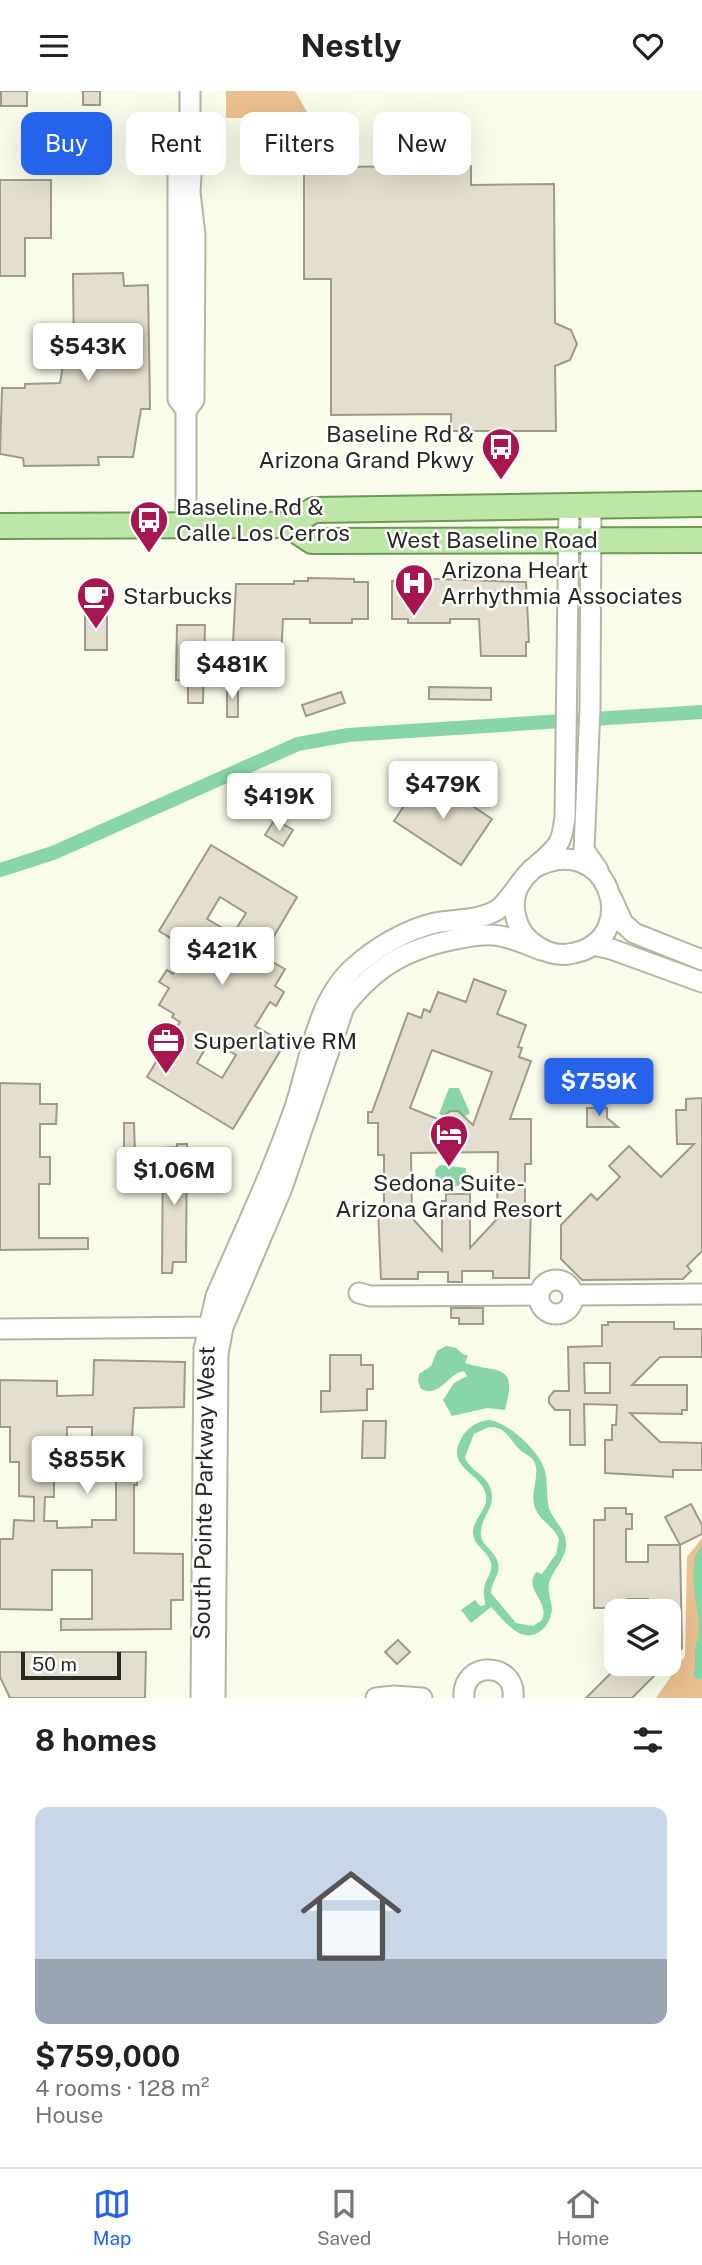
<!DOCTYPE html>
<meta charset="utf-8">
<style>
:root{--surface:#fff;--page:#f6f6f6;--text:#222;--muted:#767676;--line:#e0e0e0;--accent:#2563eb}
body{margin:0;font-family:"Public Sans",sans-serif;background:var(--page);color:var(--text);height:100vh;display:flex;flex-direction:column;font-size:26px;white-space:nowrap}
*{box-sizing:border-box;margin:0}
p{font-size:23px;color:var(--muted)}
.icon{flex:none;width:38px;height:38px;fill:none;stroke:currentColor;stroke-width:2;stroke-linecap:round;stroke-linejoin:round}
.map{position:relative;height:1607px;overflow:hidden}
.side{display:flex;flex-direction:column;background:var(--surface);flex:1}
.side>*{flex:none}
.guide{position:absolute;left:21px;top:21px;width:662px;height:63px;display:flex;gap:14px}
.tools{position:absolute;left:604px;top:1508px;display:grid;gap:14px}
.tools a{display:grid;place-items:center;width:77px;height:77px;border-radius:14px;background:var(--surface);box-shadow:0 7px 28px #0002;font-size:35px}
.scale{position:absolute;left:21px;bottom:18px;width:100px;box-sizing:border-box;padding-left:7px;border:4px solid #282923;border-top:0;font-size:19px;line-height:24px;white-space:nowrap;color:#282923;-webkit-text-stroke:5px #fff;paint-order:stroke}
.price{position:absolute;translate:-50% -60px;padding:0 16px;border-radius:7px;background:#fff;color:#222;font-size:23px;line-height:46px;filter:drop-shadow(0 2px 4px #0008)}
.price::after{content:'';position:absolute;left:50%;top:42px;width:21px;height:16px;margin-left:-10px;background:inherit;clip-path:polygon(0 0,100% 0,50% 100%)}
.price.selected{background:var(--accent);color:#fff}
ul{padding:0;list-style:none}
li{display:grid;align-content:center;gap:14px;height:371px;padding:0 35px}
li+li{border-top:2px solid var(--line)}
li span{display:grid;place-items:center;height:217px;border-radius:14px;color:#555}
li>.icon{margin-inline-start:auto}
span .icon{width:126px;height:126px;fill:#fffc;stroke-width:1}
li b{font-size:30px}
h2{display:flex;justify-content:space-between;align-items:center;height:84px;padding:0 35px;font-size:30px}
.tag{padding:0 24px;border-radius:14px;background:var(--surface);box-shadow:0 7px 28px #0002;font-size:24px;line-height:63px}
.tag.selected{background:var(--accent);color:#fff}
header{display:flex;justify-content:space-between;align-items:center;height:91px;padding:0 35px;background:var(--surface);font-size:32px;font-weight:700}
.dock{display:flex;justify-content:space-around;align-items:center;height:98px;border-top:2px solid var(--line);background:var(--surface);font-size:19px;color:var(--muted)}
.dock a{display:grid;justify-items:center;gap:4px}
.dock .selected{color:var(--accent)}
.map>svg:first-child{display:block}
</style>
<header><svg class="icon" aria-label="menu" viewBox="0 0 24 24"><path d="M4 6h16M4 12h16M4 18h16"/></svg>Nestly<svg class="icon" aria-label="heart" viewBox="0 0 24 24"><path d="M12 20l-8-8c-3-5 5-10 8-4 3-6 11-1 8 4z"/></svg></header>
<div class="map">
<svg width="702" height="1607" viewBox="0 0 702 1607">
<rect width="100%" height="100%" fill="#f9fcea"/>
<g fill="#eac090">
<path d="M226,0h69l15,26 -84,1z"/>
<path d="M702,1447v160h-46l29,-42 2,-99z"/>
</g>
<g fill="#88d6a8" fill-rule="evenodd">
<path d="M449,997h10l11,25 -6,4 -6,-6h-8l-6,6 -5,-3z"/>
<path d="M440,1074l26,3v18h-27l-3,-3 -1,-13z"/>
<path d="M446,1255l10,2 8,7h4l-3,8c34,11 53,-1 40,47l-18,-2 -35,8 -9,-16 11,-17 13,-7 -3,-5c-18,3 -22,27 -43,18l-3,-7 1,-8 12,-8 6,-15z"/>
<path d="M488,1329c19,1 53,32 57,51 3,12 1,25 4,37 5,14 18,22 17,38 -1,15 -14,24 -17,38 -2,10 3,17 3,26 -1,7 -4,15 -9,19 -21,19 -39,-9 -52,-22l-20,16 -10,-13 14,-10 5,6 5,-1c0,-6 -2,-11 -1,-16 1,-10 9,-16 7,-26 -3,-13 -18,-16 -18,-32 1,-13 15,-22 13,-35 -3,-24 -43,-27 -24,-59 6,-10 15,-15 26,-17zM489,1336c17,0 19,10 29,21 7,7 16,8 18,19 2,15 -7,29 0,43 6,13 19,17 23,30l-3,14 -14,20 -6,-2c-13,19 14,28 6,48l-9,6 -17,-3 -25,-30c0,-11 10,-19 7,-30 -3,-14 -19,-17 -17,-32 1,-16 15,-24 10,-41 -4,-16 -22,-19 -26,-33l9,-23z"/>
<path d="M702,1455v132l-4,2 -5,-5c4,-9 1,-16 2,-26 1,-8 5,-14 4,-22 -1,-20 -14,-66 3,-81z"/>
</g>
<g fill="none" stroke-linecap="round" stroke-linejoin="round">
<path stroke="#88d6a8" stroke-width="14" d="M0,779l53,-17 245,-109 50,-9 354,-23"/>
</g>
<g fill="#e3decd" stroke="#9f9a8a" stroke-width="2" fill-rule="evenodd">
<rect x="1" y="0" width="26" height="15"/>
<rect x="83" y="0" width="17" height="14"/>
<path d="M471,75v19l83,-1 1,139 16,7 6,14 -7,16 -15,6 1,65h-105v-17l-120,1v-136h-27v-112z"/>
<path d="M0,89h51v58h-26v38h-25z"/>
<path d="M123,182l1,13 24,-1 2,124h-9l-8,48h-35l1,8 -75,1 -1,-8 -23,-4 2,-66h23v-4l35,-1 4,-24 10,-1 -1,-84z"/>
<path d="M308,487l46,1v3h14v37h-16v4h-42v-4h-27l-2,38h-7v18h-31v-18h-8v-14h-2l3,-59h58v-3h14z"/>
<path d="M406,487l120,4 3,60h-3v14h-45l-2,-37h-29v4h-42v-4h-16v-38h14z"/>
<rect x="85" y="520" width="22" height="39"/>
<path d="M177,534h28l-2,78h-15v-22l-12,-1z"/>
<rect x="227" y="594" width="11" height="32"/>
<path d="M429,596l62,1v12l-62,-1z"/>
<path d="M341,601l4,11 -39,13 -4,-11z"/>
<path d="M435,690l57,38 -31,46 -67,-44 26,-39 7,6z"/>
<path d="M275,728l18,11 -10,16 -18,-11z"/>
<path d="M211,754l86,52 -33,56 7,4 -2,3 16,9 -10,17 9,6 -8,14 -6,-4 -15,24 30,17 -52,86 -86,-52 33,-55 -8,-5 2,-3 -15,-9 10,-17 -10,-6 8,-12 6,4 15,-25 -29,-18zM220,806l26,16 -13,21 -26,-15zM210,949l26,15 -14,23 -25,-15z"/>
<path d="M474,888l32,12 -9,23 29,11 -8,22 4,1 -3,9 12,4 -21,58h21v45h-6v44h6l-2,70h-36v-7h-31v11h-14v-10h-30v7h-37l-3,-71h6v-53h-6v-32h-10v-11h4l36,-99 13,5 3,-9 6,3 8,-20 28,10zM432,959l60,22 -19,53 -15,-14h-8l-10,9 -30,-12zM498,1061l-1,67 -27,29v-54h-24v7h-4v50l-30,-33 -1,-65z"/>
<path d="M0,992l40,1v20h17l-1,20h-16v33h10v27h-11v54h49v11l-88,1z"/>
<path d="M702,1007v153l-15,15 4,5 -8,8 -101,1 -21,-21v-34l30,-31 6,6 23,-23 -11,-11 20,-20 32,31 33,-33h-17l-1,-34h10v-11z"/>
<path d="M587,1017h20v10l11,9h-31z"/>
<path d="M124,1032h10l1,32h-11z"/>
<path d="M177,1053h10l-1,118h-13l-1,11h-10l1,-125 14,-1z"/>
<path d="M451,1217h32v16h-24v-6h-8z"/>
<path d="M608,1231h66v7h28v28h-42l-28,28h55v25h-5v4l-52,-1 30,29 42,1v27h-29v7l-68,-4v-33h7v-15h4l1,-20 -33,-1 1,41h-15v-35h-15l-6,-7v-6l5,-6h15l-1,-44 34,-1v-21h6zM584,1272h26v30h-25z"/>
<path d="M330,1264h31v10h12v24h-6v21l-46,2v-21h9z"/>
<path d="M94,1269l91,2 -1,45 -50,1 -2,30v37h5v10h-3v68l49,1v46h-12v29l-110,1v-11h31v-49h-40v40l-52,-1v-70h13l1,-19 20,1v-24l-15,-1v-34h-9v-35h-10v-47l57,1v15l36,-1zM67,1336h25v10l18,1v22h6v60h-24v7l-35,1v-7h-13l1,-24h9v-29h12z"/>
<path d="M363,1330h23l-1,37h-23z"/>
<path d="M691,1413l11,21v9l-22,11 -15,-28z"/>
<path d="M605,1417h21v6h6v15h-6v33h22v-17h32l2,103 -14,14v-50h-20v-13h-21v9h-33v-88h11z"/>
<path d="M398,1549l12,12 -13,12 -12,-12z"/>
<path d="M0,1561h146l-1,46h-135l-10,-21z"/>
<path d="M620,1573h46l-34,34h-46z"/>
</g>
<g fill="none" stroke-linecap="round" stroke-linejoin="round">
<g stroke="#b3b6a5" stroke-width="23">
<g id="minor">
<path d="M186,319l8,-10 1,-165 -5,-43 4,-62"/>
<path d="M591,415l-1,202 -6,142 14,20"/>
<path d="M186,434v-115l-8,-11v-232l12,-51v-25"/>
<path d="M532,778c76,-43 112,69 42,84 -15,4 -28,0 -40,-9 -15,-10 -22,-30 -19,-47 5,-25 30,-34 43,-53 5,-7 5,-17 7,-26l4,-311"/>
<path d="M612,808l11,24 11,10 68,27"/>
<path d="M593,854l18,4 91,33"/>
<circle cx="556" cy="1206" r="17"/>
<path d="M359,1202l11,3 169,-1"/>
<path d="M573,1204l129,-1"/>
<path d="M0,1238l218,-2"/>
<path d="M201,1607l3,-349 12,-53c27,-62 56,-123 78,-186 16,-46 21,-106 58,-141 23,-21 53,-39 83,-46 21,-4 43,-2 62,-13 9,-6 17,-19 24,-28"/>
<path d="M215,1607l3,-344 5,-27 59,-139 62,-181c32,-42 66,-60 118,-69 14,-3 29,-5 43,-1 12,3 24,8 36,13"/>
<path d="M376,1607l18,-2 28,2"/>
<path d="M464,1607c-3,-38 53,-37 49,0"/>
</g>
</g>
<g stroke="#6d9952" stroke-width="28">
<g id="major">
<path d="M288,434l24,16 390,-1"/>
<path d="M0,435l288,-1 26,-15 388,-6"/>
</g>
</g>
<use href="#minor" stroke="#fff" stroke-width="19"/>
<use href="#major" stroke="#bee6a7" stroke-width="24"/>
</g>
<defs>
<g id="bus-pin" transform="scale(2.0125)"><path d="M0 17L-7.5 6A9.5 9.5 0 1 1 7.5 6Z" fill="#a8164f" stroke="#fff"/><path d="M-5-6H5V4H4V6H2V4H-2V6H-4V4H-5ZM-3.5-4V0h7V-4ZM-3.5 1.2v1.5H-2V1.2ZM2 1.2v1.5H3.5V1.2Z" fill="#fff"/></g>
<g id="hospital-pin" transform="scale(2.0125)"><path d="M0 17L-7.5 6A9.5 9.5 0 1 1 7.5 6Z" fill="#a8164f" stroke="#fff"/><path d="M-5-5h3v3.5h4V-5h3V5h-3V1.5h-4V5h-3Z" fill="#fff"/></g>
<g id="cafe-pin" transform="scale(2.0125)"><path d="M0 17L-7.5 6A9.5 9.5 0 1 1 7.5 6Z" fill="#a8164f" stroke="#fff"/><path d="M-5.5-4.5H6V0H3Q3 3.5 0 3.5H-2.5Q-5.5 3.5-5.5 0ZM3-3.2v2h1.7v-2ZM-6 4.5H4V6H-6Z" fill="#fff"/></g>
<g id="office-pin" transform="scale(2.0125)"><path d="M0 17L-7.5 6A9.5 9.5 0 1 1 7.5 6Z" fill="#a8164f" stroke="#fff"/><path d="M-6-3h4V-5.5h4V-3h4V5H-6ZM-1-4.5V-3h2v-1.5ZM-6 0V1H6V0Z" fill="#fff"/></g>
<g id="hotel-pin" transform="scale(2.0125)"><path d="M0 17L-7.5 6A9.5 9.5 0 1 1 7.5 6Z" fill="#a8164f" stroke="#fff"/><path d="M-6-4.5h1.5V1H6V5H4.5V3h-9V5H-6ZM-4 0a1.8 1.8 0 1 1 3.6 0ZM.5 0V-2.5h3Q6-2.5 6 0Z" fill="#fff"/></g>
</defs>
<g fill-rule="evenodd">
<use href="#bus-pin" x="501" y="356"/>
<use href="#bus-pin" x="149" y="429"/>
<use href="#hospital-pin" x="414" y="492"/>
<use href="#cafe-pin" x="96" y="505"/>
<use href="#office-pin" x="166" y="950"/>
<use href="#hotel-pin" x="449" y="1043"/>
</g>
<g text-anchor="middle" stroke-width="5" stroke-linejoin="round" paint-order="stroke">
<g font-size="23" fill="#282923" stroke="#fff" text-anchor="start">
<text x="474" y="351" text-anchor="end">Baseline Rd &amp;<tspan x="474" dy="26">Arizona Grand Pkwy</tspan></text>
<text x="176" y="424">Baseline Rd &amp;<tspan x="176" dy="26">Calle Los Cerros</tspan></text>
<text x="441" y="487">Arizona Heart<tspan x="441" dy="26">Arrhythmia Associates</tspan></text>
<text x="123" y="513">Starbucks</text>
<text x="193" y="958">Superlative RM</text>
<text x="449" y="1100" text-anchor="middle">Sedona Suite-<tspan x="449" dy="26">Arizona Grand Resort</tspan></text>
</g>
<g font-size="23" fill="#282923" stroke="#fff">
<text x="492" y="457">West Baseline Road</text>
<text transform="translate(204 1402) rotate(-89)" y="8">South Pointe Parkway West</text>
</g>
</g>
</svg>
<div class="tools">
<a><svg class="icon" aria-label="layers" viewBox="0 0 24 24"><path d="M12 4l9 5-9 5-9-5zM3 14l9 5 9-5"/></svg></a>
</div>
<div class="scale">50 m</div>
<b class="price" style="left:88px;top:292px">$543K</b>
<b class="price" style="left:232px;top:610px">$481K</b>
<b class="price" style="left:443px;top:730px">$479K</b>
<b class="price" style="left:279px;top:742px">$419K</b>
<b class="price" style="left:222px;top:896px">$421K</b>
<b class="price selected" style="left:599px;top:1027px">$759K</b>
<b class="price" style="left:174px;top:1116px">$1.06M</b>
<b class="price" style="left:87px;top:1405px">$855K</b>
<div class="guide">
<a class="tag selected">Buy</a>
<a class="tag">Rent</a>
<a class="tag">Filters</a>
<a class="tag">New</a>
</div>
</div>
<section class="side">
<h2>8 homes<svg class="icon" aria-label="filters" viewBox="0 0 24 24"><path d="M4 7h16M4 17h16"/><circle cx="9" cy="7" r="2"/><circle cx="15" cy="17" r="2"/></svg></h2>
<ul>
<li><span style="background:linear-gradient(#c9d6e8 70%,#9aa5b1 0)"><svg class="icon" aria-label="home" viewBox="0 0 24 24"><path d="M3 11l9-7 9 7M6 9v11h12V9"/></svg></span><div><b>$759,000</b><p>4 rooms · 128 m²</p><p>House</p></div></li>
</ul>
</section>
<nav class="dock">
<a class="selected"><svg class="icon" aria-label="map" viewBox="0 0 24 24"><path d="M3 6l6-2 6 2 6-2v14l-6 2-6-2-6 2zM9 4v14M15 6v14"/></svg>Map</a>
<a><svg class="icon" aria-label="saved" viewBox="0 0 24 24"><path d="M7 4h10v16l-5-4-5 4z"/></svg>Saved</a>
<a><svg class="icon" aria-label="home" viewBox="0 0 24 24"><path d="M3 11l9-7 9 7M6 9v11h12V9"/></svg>Home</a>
</nav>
